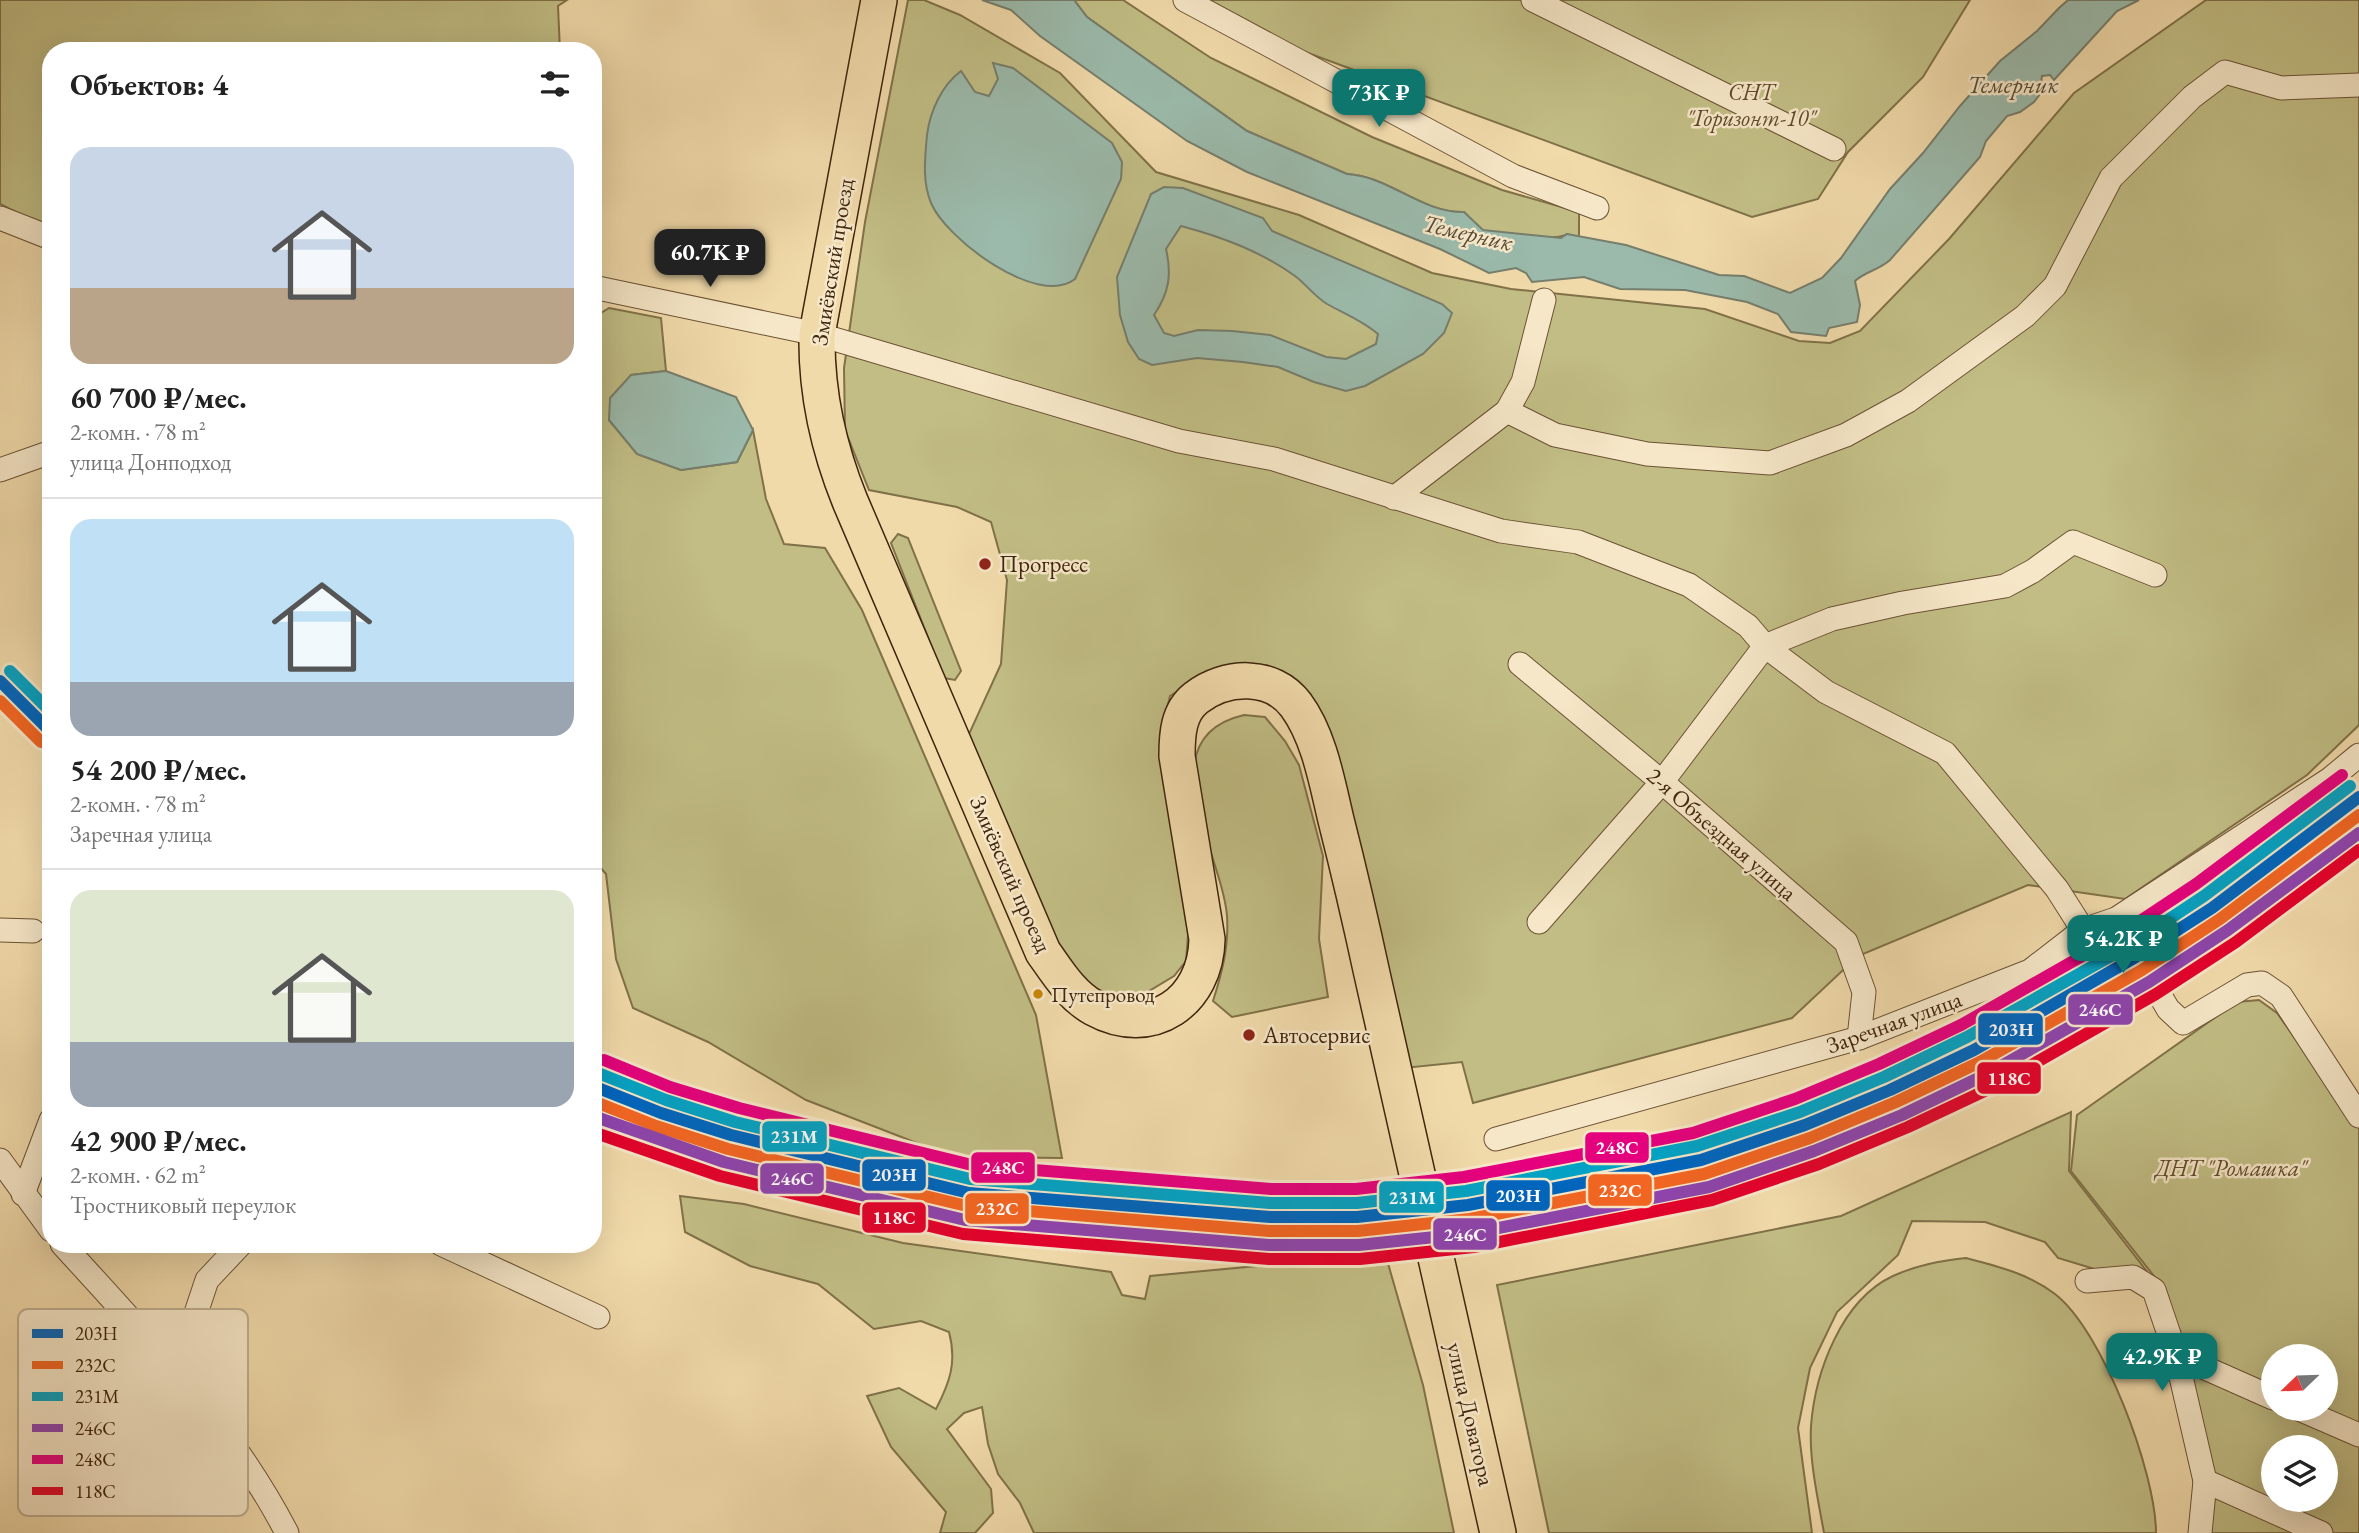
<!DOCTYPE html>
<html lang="ru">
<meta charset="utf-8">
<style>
:root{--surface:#fff;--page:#f2f2f2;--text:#222;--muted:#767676;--line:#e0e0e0;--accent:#0f766e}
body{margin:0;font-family:"EB Garamond",serif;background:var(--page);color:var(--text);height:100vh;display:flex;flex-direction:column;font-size:26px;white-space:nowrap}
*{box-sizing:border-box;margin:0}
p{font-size:23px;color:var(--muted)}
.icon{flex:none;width:38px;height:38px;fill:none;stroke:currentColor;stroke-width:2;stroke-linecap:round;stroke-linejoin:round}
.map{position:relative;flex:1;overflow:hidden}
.drawer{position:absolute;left:42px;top:42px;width:560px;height:1211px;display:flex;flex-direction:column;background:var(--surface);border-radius:28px;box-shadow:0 7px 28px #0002}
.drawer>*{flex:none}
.needle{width:46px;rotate:247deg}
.fabs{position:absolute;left:2261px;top:1344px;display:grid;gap:14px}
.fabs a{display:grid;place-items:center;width:77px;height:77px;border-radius:50%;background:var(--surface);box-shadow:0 7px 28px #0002;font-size:35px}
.price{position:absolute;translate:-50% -60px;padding:0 16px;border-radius:14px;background:var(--accent);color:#fff;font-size:23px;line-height:46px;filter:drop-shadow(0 2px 4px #0008)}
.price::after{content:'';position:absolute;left:50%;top:42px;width:21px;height:16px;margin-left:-10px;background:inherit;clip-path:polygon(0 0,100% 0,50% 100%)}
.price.on{background:#222;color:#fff}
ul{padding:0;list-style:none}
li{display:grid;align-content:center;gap:14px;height:371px;padding:0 28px}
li+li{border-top:2px solid var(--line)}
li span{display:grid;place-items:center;height:217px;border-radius:21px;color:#555}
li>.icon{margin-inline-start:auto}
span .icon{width:126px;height:126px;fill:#fffc;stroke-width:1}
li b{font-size:30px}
h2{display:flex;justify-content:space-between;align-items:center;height:84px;padding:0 28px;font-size:30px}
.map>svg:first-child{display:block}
</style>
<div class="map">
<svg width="2359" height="1533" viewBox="0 0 2359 1533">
<rect width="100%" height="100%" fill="#f1daaa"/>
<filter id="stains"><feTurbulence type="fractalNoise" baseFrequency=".00286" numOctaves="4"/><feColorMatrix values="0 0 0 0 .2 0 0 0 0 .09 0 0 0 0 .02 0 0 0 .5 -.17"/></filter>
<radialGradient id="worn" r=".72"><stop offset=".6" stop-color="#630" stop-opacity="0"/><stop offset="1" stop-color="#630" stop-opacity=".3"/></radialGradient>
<g fill="#c1bd84" stroke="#807148" stroke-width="2" fill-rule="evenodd">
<path d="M0,0h567l-9,6 2,45h-509v179l-51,-26z"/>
<path d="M908,0h16l36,15 100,58 96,99 143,43 133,58 79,16 194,20 94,32 31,2 30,-12 89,-92 125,-146 132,-93h153v725l-52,50 -182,124 -97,-14 -170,71 -66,62 -319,85 -11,-41 -58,6 -95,-373 -42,-30c-34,7 -68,11 -97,31l-8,34 27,192 -3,39 -12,15 -30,18 -24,5 -32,-14 -43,-62 -70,-158 -6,-31 32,-70 6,-84 -16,-58 -34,-15 -88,-17 -24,-60 -1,-62 21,-146z"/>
<path d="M1074,0h49l88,58 161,79 130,53 77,22v25l-12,-3c-10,7 -69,2 -83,-3 -7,-3 -14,-14 -20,-19 -43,1 -75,-36 -117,-38l-100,-43 -160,-114z"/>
<path d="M1202,0h768l-47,77 -75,75 -30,47 -66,18 -471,-174z"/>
<path d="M609,308l52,10 5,53 -35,4 -22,45 28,34 44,16 56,-8 16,-32 13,69 18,45 41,4 37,62 174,405 26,143 -109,-1 -147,-57 -98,-58 -75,-34 -17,-49 -10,-85 -13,-15v-541z"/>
<path d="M898,534l10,4 53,133 -6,9 -11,-2 -53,-135z"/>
<path d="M1244,715l21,2 20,24 14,24 24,91 -4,83 9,58 -96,20 -19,-16c9,-28 16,-55 14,-85 -5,-63 -82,-178 17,-201z"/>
<path d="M2259,1000l18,13 82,114v406h-156l-42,-248 -90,-114 6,-56 160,-113zM2273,1356h53v53h-53zM2273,1447h53v53h-53z"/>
<path d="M2071,1112l-2,59 87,112 -45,-9 -53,-16 -13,-16 -60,-20 -73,-1 -14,34 -61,57 -27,56 -12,60 14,105h-263l-52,-248 344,-69z"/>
<path d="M680,1196l64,8 159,39 208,29 11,23 23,4 5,-23 193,-18 44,2 36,125 31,148h-420l-14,-30 -22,-29 -10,-30 -6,-37 -18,6 -17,16 44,60 2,24 -18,20h-35l6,-21 -55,-65 -24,-51 32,-8 37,21c14,-27 21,-47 13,-77l-28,-11 -47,8 -56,-45 -68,-18 -65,-34z"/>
<path d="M1966,1258c31,8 63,16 89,36 48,37 101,179 101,239h-332c-6,-34 -15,-72 -13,-107 4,-53 30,-126 82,-150 24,-11 47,-15 73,-18z"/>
</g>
<g fill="#9bbaab" stroke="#767e6c" stroke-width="2" fill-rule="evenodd">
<path d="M982,0h92l13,17 160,114 100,43c42,2 74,39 117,38l19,18 78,8 6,-4 59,11 93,30 25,1 46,17 32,-15 19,-20 49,-69 33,-36 37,-47 40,-45 37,-30 22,-23 9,-8h71l-22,11 -63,69 -4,-5 -8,1 -1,7 5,3 -12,16 -14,10 -13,4 -21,25 -6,16 -90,103c-11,10 -24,11 -35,21l5,24 -3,17 -28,6 -3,8 -35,-4 -13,-18 -31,-12 -62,-12 -65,-1 -36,-12 -52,5 -6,-9 -10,-5 -27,5 -49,-24 -193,-77 -60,-31 -147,-105 -29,-26z"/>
<path d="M993,63l20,5 99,75 10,19 -1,17 -46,100c-37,29 -129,-40 -144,-76 -9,-22 -6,-45 -4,-68 3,-24 15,-50 34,-64l14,21 14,4 9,-17z"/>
<path d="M1164,187l19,1 80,30 9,13 170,73 10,9 -8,20 -21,21 -58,32 -19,5 -32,-9 -36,-15 -35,-5 -46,-4 -45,7 -13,-6 -11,-17 -8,-27 -3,-38 34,-83zM1181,226c41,11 79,25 114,50 11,8 19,20 32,28 18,10 35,16 51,30l-2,10 -30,15 -20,-2 -56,-22 -38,-4 -34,-1 -24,6 -10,-3 -10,-18c15,-22 18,-40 12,-66z"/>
<path d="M666,371l70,26 17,33 -16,32 -56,8 -44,-16 -28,-34 1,-22 21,-23z"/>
</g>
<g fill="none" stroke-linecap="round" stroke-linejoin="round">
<g stroke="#6c5234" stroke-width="25">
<g id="street">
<path d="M1185,0l328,176 84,32"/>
<path d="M1533,0l301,149"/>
<path d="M0,218l51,20"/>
<path d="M593,287l224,47 362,107 95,18 227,72 77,11 111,43 59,41 17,20 61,46 119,61 112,136 26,41"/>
<path d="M1507,411l48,24 92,19 123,9 76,-28 62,-34 117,-85 30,-30 56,-108 81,-81 33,-25 56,16 78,-3"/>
<path d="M0,470l51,-18"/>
<path d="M1394,498l113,-87 16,-29 21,-82"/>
<path d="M1520,664l142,118 184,160 18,50 -5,46"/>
<path d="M2116,919l52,90 15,14 64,-38 15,-2 19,13 78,120"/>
<path d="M1539,922l123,-140 103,-136 67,-27 71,-16 102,-17 28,-15 40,-29 82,33"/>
<path d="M0,930l33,1"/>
<path d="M1496,1139l363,-101 171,-67 53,-41 33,-11 214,-140 29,-24"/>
<path d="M0,1160l51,70"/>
<path d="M23,1194l28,-74"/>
<path d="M62,1244c83,91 168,179 225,289"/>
<path d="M441,1244l157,73"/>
<path d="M2087,1281l46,-4 21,13 22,65 29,126 -5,52"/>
<path d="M2176,1355l97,43"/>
<path d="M177,1370l30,-90 34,-36"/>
<path d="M2299,1409l60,26"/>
<path d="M2205,1481l116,52"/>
</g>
</g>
<g stroke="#3f250d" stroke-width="38">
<path id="primary" d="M879,0l-62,334c-1,58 11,113 33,167l193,451c15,21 28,43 51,56 58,32 112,-7 113,-69l-30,-183c0,-21 1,-44 19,-58 30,-23 76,-25 100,7 23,31 31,77 40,115 13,51 25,103 36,154 41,187 84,373 126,559"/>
</g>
<use href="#street" stroke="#f6e7c8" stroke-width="23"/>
<use href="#primary" stroke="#f1daaa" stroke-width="35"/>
<g stroke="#f6e7c8" stroke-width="18">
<g id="rail-1">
<path d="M0,681l51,51"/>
<path d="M593,1086l68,27 70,22 238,58 301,24h87l111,-12 233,-45 104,-35 85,-35 84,-40 160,-92 78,-50 147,-111"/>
</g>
</g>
<g stroke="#f6e7c8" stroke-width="18">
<g id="rail-2">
<path d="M0,701l41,41"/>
<path d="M593,1101l63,25 72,23 239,57 302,25h89l112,-12 234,-45 106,-36 86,-36 84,-40 162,-92 78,-51 139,-104"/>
</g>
</g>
<g stroke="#f6e7c8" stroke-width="18">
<g id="rail-3">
<path d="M10,671l41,41"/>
<path d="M598,1073l68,27 69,22 235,57 300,24h87l109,-12 231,-45 103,-34 84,-35 83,-40 160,-90 77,-51 146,-110"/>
</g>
</g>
<g stroke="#f6e7c8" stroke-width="18">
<path id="rail-4" d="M593,1116l131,46 241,58 304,25h90l114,-12 236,-46 105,-36 88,-36 85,-41 162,-92 79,-52 131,-97"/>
</g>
<g stroke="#f6e7c8" stroke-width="18">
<path id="rail-5" d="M604,1060l66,27 69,21 233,57 299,24h85l108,-12 229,-44 102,-34 84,-35 82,-39 158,-90 77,-51 146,-109"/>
</g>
<g stroke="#f6e7c8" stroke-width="18">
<path id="rail-6" d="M593,1132l127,44 243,58 306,25h91l114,-12 238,-47 107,-36 89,-37 85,-40 163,-93 80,-52 123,-92"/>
</g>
<use href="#rail-1" stroke="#0065bd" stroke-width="12"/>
<use href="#rail-2" stroke="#f26522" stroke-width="12"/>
<use href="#rail-3" stroke="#03a2c4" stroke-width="12"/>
<use href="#rail-4" stroke="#8e44ad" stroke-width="12"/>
<use href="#rail-5" stroke="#e5007d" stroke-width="12"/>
<use href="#rail-6" stroke="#e4002b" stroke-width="12"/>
</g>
<g fill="#8f2418" stroke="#f6e7c8" stroke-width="2.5">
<circle cx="985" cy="564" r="7"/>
<circle cx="1249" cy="1035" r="7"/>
</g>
<circle fill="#c98603" stroke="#f6e7c8" stroke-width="2.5" cx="1038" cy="994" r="6"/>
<g text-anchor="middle" stroke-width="5" stroke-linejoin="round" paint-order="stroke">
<g font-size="21" fill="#3f250d" stroke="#f6e7c8" text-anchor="start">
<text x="1051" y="1002">Путепровод</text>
</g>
<g font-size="23" font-style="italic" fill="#604b2b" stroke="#f6e7c8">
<text x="1751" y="100">СНТ<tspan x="1751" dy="26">"Горизонт-10"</tspan></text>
<text x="2231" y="1176">ДНТ "Ромашка"</text>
</g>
<g font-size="23" fill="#3f250d" stroke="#f6e7c8">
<text transform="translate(832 262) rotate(-81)" y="8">Змиёвский проезд</text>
<text transform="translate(1722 834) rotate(41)" y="8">2-я Объездная улица</text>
<text transform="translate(1011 874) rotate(66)" y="8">Змиёвский проезд</text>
<text transform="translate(1894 1022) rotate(-20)" y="8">Заречная улица</text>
<text transform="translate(1471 1414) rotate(77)" y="8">улица Доватора</text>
</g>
<g font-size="23" fill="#3f250d" stroke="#f6e7c8" text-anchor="start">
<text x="999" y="572">Прогресс</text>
<text x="1263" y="1043">Автосервис</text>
</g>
<g font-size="24" font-style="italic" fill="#564a34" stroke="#f6e7c8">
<text x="2013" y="93">Темерник</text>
<text transform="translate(1468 233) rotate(13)" y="8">Темерник</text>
</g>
</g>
<rect x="18" y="1309" width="230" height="207" rx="10" fill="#f6e7c8" stroke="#bfad90" stroke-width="2"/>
<rect x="32" y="1329" width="31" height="9" fill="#0065bd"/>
<rect x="32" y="1361" width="31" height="8" fill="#f26522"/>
<rect x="32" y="1392" width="31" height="9" fill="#03a2c4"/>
<rect x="32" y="1424" width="31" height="8" fill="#8e44ad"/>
<rect x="32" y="1455" width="31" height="9" fill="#e5007d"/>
<rect x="32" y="1487" width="31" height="8" fill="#e4002b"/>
<g font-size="19" fill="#3f250d">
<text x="75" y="1340">203Н</text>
<text x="75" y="1372">232C</text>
<text x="75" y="1403">231М</text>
<text x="75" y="1435">246С</text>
<text x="75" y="1466">248С</text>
<text x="75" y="1498">118С</text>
</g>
<g stroke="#f6e7c8" stroke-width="2.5">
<rect x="2067" y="993" width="67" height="33" rx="7" fill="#8e44ad"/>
<rect x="1977" y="1012" width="67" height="34" rx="7" fill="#0065bd"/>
<rect x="1976" y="1061" width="66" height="34" rx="7" fill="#e4002b"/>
<rect x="761" y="1120" width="67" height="33" rx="7" fill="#03a2c4"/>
<rect x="1584" y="1131" width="66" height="33" rx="7" fill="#e5007d"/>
<rect x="970" y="1151" width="66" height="33" rx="7" fill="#e5007d"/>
<rect x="861" y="1158" width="66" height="34" rx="7" fill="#0065bd"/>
<rect x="759" y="1162" width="66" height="33" rx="7" fill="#8e44ad"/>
<rect x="1587" y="1173" width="66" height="34" rx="7" fill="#f26522"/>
<rect x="1485" y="1179" width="66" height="33" rx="7" fill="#0065bd"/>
<rect x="1378" y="1180" width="67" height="34" rx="7" fill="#03a2c4"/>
<rect x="964" y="1192" width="66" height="33" rx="7" fill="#f26522"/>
<rect x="861" y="1201" width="66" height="33" rx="7" fill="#e4002b"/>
<rect x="1432" y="1217" width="66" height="34" rx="7" fill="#8e44ad"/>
</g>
<g font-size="19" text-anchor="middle" font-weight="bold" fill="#fff">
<text x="2100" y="1016">246С</text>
<text x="2011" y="1036">203Н</text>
<text x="2009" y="1085">118С</text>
<text x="794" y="1143">231М</text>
<text x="1617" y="1154">248С</text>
<text x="1003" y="1174">248С</text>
<text x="894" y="1181">203Н</text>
<text x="792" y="1185">246С</text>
<text x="1620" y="1197">232C</text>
<text x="1518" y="1202">203Н</text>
<text x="1412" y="1204">231М</text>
<text x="997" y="1215">232C</text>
<text x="894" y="1224">118С</text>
<text x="1465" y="1241">246С</text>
</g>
<rect width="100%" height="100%" filter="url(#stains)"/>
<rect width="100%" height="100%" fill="url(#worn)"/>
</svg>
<div class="fabs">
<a><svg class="needle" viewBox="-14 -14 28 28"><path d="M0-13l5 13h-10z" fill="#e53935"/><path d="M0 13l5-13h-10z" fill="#767676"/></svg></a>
<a><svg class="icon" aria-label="layers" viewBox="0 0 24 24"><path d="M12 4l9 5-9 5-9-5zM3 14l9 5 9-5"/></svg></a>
</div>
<b class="price" style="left:1379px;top:129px">73K ₽</b>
<b class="price on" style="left:710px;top:289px">60.7K ₽</b>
<b class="price" style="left:2123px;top:975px">54.2K ₽</b>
<b class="price" style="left:2162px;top:1393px">42.9K ₽</b>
<section class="drawer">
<h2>Объектов: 4<svg class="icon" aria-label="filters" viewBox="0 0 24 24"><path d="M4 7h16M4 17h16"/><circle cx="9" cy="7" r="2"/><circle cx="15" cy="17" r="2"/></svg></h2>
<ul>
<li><span style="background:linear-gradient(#c9d6e8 65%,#b9a48a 0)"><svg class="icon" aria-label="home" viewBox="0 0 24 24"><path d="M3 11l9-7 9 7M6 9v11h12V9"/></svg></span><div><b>60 700 ₽/мес.</b><p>2-комн. · 78 m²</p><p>улица Донподход</p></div></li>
<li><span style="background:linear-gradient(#bfe0f5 75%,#9aa5b1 0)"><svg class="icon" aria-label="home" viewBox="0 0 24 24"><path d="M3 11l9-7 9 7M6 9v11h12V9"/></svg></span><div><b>54 200 ₽/мес.</b><p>2-комн. · 78 m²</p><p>Заречная улица</p></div></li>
<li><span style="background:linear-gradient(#dfe7d0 70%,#9aa5b1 0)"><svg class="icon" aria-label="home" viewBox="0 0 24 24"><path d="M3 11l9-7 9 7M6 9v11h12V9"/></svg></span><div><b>42 900 ₽/мес.</b><p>2-комн. · 62 m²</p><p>Тростниковый переулок</p></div></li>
</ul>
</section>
</div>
